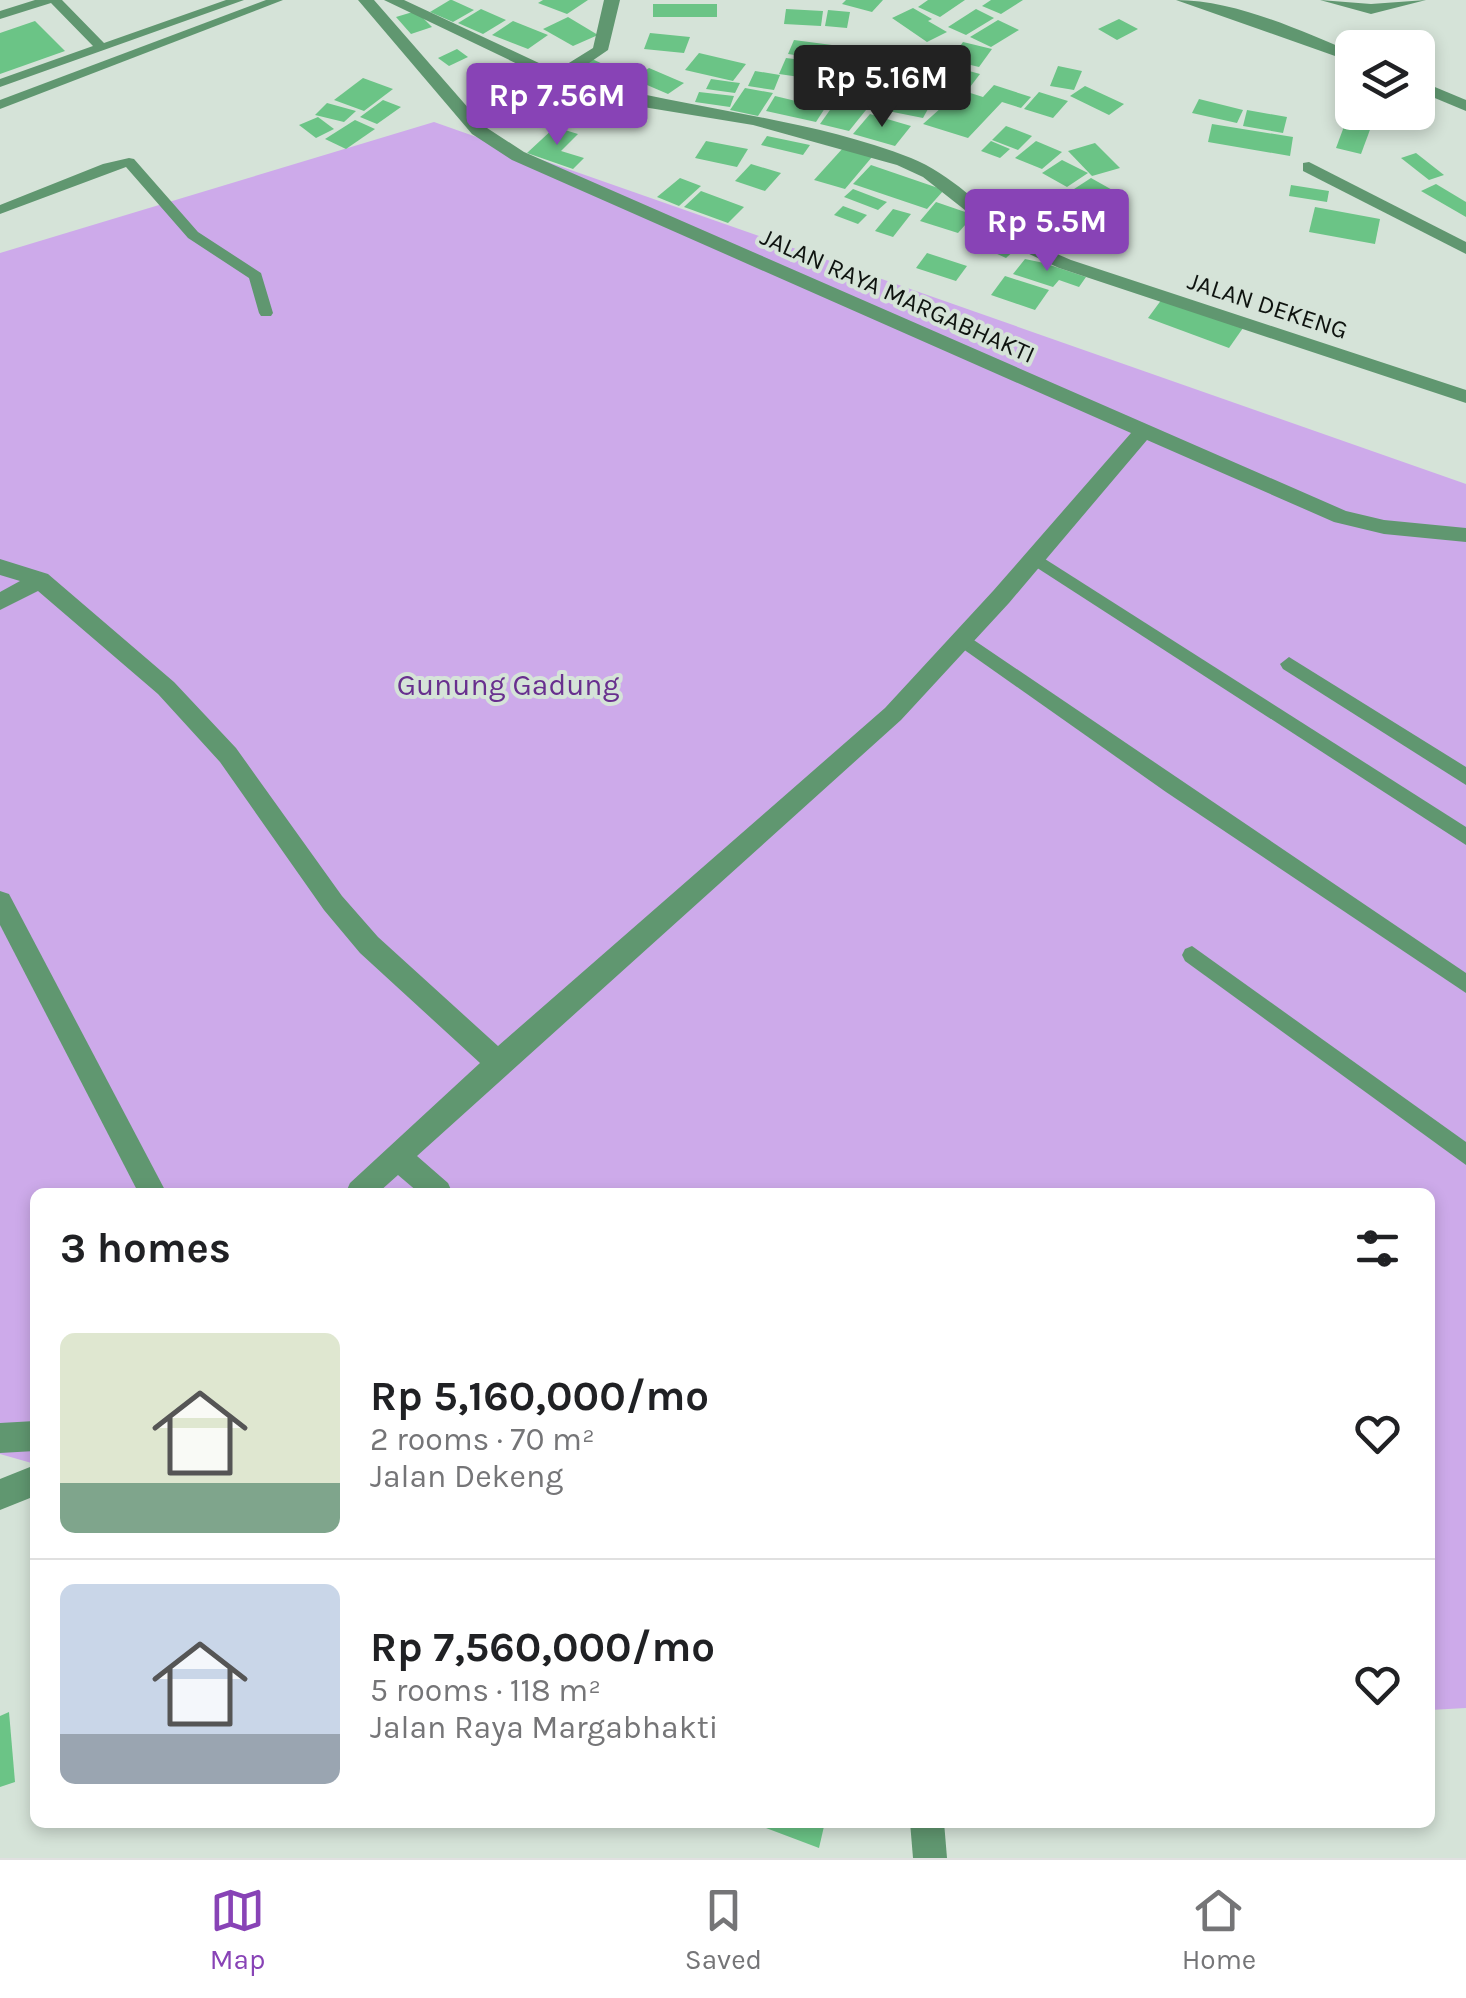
<!DOCTYPE html>
<meta charset="utf-8">
<style>
:root{--surface:#fff;--page:#f6f6f6;--text:#202124;--muted:#757577;--line:#e0e0e0;--accent:#8843b6}
body{margin:0;font-family:Karla,sans-serif;background:var(--page);color:var(--text);height:100vh;display:flex;flex-direction:column;font-size:38px;white-space:nowrap}
*{box-sizing:border-box;margin:0}
p{font-size:32px;color:var(--muted)}
.icon{flex:none;width:55px;height:55px;fill:none;stroke:currentColor;stroke-width:2;stroke-linecap:round;stroke-linejoin:round}
.map{position:relative;flex:1;overflow:hidden}
.drawer{position:absolute;left:30px;top:1188px;width:1405px;height:640px;display:flex;flex-direction:column;background:var(--surface);border-radius:15px;box-shadow:0 5px 15px #0003}
.drawer>*{flex:none}
.buttons{position:absolute;left:1335px;top:30px;display:grid;gap:20px}
.buttons a{display:grid;place-items:center;width:100px;height:100px;border-radius:15px;background:var(--surface);box-shadow:0 5px 15px #0003;font-size:50px}
.price{position:absolute;translate:-50% -85px;padding:0 22px;border-radius:10px;background:var(--accent);color:#fff;font-size:32px;line-height:65px;filter:drop-shadow(0 2px 5px #0008)}
.price::after{content:'';position:absolute;left:50%;top:60px;width:30px;height:22px;margin-left:-15px;background:inherit;clip-path:polygon(0 0,100% 0,50% 100%)}
.price.on{background:#222;color:#fff}
ul{padding:0;list-style:none}
li{display:flex;align-items:center;gap:30px;height:250px;padding:0 30px}
li+li{border-top:2px solid var(--line)}
li span{display:grid;place-items:center;flex:none;width:280px;height:200px;border-radius:15px;color:#555}
li>.icon{margin-inline-start:auto}
span .icon{width:120px;height:120px;fill:#fffc;stroke-width:1}
li b{font-size:42px}
h2{display:flex;justify-content:space-between;align-items:center;height:120px;padding:0 30px;font-size:42px}
.tab-bar{display:flex;justify-content:space-around;align-items:center;height:140px;border-top:2px solid var(--line);background:var(--surface);font-size:28px;color:var(--muted)}
.tab-bar a{display:grid;justify-items:center;gap:5px}
.tab-bar .on{color:var(--accent)}
.map>svg:first-child{display:block}
</style>
<div class="map">
<svg width="1466" height="1858" viewBox="0 0 1466 1858">
<rect width="100%" height="100%" fill="#d5e3d8"/>
<path fill="#cdaaea" d="M434,122l1032,362v1224l-36,2v-518h-1395v272l-35,-10v-1201z"/>
<g fill="#6bc486">
<path d="M450,0h2l22,10 -21,12 -23,-10z"/>
<path d="M543,0h45l-21,14 -29,-11z"/>
<path d="M846,0h37l-11,12 -30,-8z"/>
<path d="M928,0h37l-25,17 -22,-10z"/>
<path d="M991,0h32l-22,14 -19,-8z"/>
<rect x="653" y="4" width="64" height="13"/>
<path d="M913,8l19,11 -4,2 19,11 -20,10 -35,-24z"/>
<path d="M481,9l25,11 -23,14 -25,-11z"/>
<path d="M786,9l37,2 -2,15 -37,-2z"/>
<path d="M976,9l18,9 -28,17 -18,-8z"/>
<path d="M828,10l22,2 -3,16 -22,-2z"/>
<path d="M416,11l16,16 -21,7 -15,-17z"/>
<path d="M568,17l30,18 -25,11 -30,-17z"/>
<path d="M1119,19l19,10 -21,11 -19,-11z"/>
<path d="M998,20l21,10 -28,17 -21,-10z"/>
<path d="M35,21l30,30 -65,23v-41z"/>
<path d="M513,21l35,14 -20,14 -36,-14z"/>
<path d="M650,33l40,4 -6,16 -40,-4z"/>
<path d="M794,40l53,7 -6,15 -53,-8z"/>
<path d="M963,42l29,7 -13,18 -29,-7z"/>
<path d="M457,49l11,8 -19,9 -11,-8z"/>
<path d="M699,53l47,11 -13,17 -48,-11z"/>
<path d="M786,58l41,5 -7,17 -41,-6z"/>
<path d="M592,59l41,19 -18,12 -41,-20z"/>
<path d="M951,66l29,8 -10,13 -29,-8z"/>
<path d="M1058,66l24,5 -8,19 -24,-4z"/>
<path d="M649,68l35,15 -16,11 -35,-15z"/>
<path d="M505,69l19,11 -19,10 -19,-11z"/>
<path d="M755,71l25,4 -6,15 -26,-4z"/>
<path d="M854,76l33,8 -38,47 -29,-7z"/>
<path d="M363,78l30,11 -29,22 -30,-11z"/>
<path d="M711,79l21,3 8,1 -5,10 -29,-4z"/>
<path d="M894,80l45,9 -16,29 -45,-9z"/>
<path d="M994,85l37,12 -10,11 -19,-6 -34,36 -45,-14 38,-34 22,7z"/>
<path d="M1085,86l39,18 -15,11 -39,-19z"/>
<path d="M745,88l28,5 -15,23 -28,-6z"/>
<path d="M699,92l35,4 -4,11 -35,-5z"/>
<path d="M1039,92l29,9 -15,17 -29,-9z"/>
<path d="M775,96l50,12 -9,14 -50,-11z"/>
<path d="M1199,99l44,11 -6,13 -45,-10z"/>
<path d="M383,100l18,7 -24,17 -17,-7z"/>
<path d="M327,103l29,8 -12,11 -29,-7z"/>
<path d="M1247,110l40,7 -4,16 -40,-7z"/>
<path d="M870,114l41,12 -16,20 -42,-12z"/>
<path d="M318,117l16,12 -18,9 -17,-13z"/>
<path d="M355,120l20,9 -29,20 -21,-10z"/>
<path d="M1346,121l25,6 -10,27 -25,-6z"/>
<path d="M1212,124l81,13 -3,19 -82,-14z"/>
<path d="M1006,126l26,10 -14,14 -26,-10z"/>
<path d="M555,127l23,7 -17,17 23,7 -11,11 -46,-16z"/>
<path d="M767,136l43,9 -7,10 -42,-10z"/>
<path d="M706,141l42,8 -11,18 -42,-9z"/>
<path d="M991,141l19,8 -10,9 -19,-7z"/>
<path d="M1036,141l26,11 -20,17 -27,-11z"/>
<path d="M1095,143l25,25 -28,8 -24,-25z"/>
<path d="M843,148l29,9 -27,32 -31,-9z"/>
<path d="M1416,153l28,22 -15,5 -28,-22z"/>
<path d="M1062,160l26,13 -21,14 -25,-14z"/>
<path d="M751,164l30,9 -16,18 -30,-10z"/>
<path d="M871,165l73,25 -17,19 -74,-25z"/>
<path d="M680,178l21,8 -22,20 -22,-9z"/>
<path d="M1091,178l32,18 -21,13 -31,-18z"/>
<path d="M1436,184l30,18v15l-45,-26z"/>
<path d="M1291,185l38,6 -2,11 -38,-6z"/>
<path d="M853,189l34,13 -9,8 -34,-13z"/>
<path d="M701,191l43,16 -16,16 -44,-16z"/>
<path d="M936,202l38,13 -16,18 -38,-12z"/>
<path d="M843,206l24,9 -9,9 -24,-9z"/>
<path d="M1315,207l65,12 -5,25 -66,-12z"/>
<path d="M893,209l18,5 -18,23 -18,-6z"/>
<path d="M995,236l23,11 -12,11 -24,-11z"/>
<path d="M927,253l40,13 -11,15 -40,-13z"/>
<path d="M1025,259l19,4 42,14 -7,10 -20,-7 -6,7 -40,-13z"/>
<path d="M1005,276l44,14 -14,20 -44,-15z"/>
<path d="M1162,299l81,29 -14,20 -81,-30z"/>
<path d="M9,1712l6,70 -15,5v-71z"/>
<path d="M750,1822h75l-6,26z"/>
</g>
<g fill="none" stroke-linecap="round" stroke-linejoin="round">
<g fill="#609770" fill-rule="evenodd">
<path d="M35,0h27l42,43 122,-43h18l-244,87v-8l93,-33 -42,-43 -51,16v-8z"/>
<path d="M266,0h17l-283,109v-9z"/>
<path d="M129,158l5,1 64,73 63,41 12,40 -2,3h-10l-2,-3 -10,-35 -61,-40 -62,-71 -126,47v-9l103,-41z"/>
<path d="M1034,552l432,275v18l-438,-283 -2,-4z"/>
<path d="M962,632l504,341v20l-300,-201 -210,-148 -3,-5 3,-5z"/>
<path d="M1289,657l177,110v18l-183,-116 -3,-5z"/>
<path d="M1192,946l274,196v23l-281,-204 -3,-6 3,-6z"/>
</g>
<g fill="#609770" fill-rule="evenodd">
<path d="M358,0h16l110,126 40,26 822,359 38,9 82,8v14l-82,-8 -50,-12 -187,-82 -138,163 -108,117 -484,436 31,27 4,9h-34l-20,-17 -19,17h-33l4,-9 130,-120 -120,-110 -36,-43 -104,-148 -62,-68 -120,-103 -38,19v-18l20,-11 -20,-6v-16l48,15 126,108 62,66 106,148 36,41 120,109 387,-338 108,-117 138,-158 -619,-273 -40,-26z"/>
<path d="M384,0h20l152,71 37,-23 11,-48h16l-12,50 -38,26c111,33 234,40 341,82 40,16 71,50 106,75 16,12 36,19 54,27l395,130v13l-407,-135 -51,-24 -85,-67 -26,-12 -144,-40 -116,-19 -86,-26z"/>
<path d="M1176,0c59,0 123,30 176,52v10z"/>
<path d="M1320,0l51,4 55,-4 -55,14z"/>
<path d="M1418,80l48,20v11l-48,-20z"/>
<path d="M1309,162l157,80v12l-163,-83v-8z"/>
<path d="M0,891l9,3 157,298h-28l-138,-267z"/>
<path d="M35,1421v30l-35,2v-30z"/>
<path d="M35,1465v31l-35,14v-31z"/>
<path d="M910,1822h34l3,36h-34z"/>
</g>
</g>
<g text-anchor="middle" stroke-width="8" stroke-linejoin="round" paint-order="stroke">
<g font-size="25" fill="#0e130f" stroke="#d5e3d8">
<text transform="translate(898 295) rotate(24)" y="9">JALAN RAYA MARGABHAKTI</text>
<text transform="translate(1268 305) rotate(18)" y="9">JALAN DEKENG</text>
</g>
<g font-size="30" fill="#682f8e" stroke="#d5e3d8">
<text x="508" y="695">Gunung Gadung</text>
</g>
</g>
</svg>
<div class="buttons">
<a><svg class="icon" aria-label="layers" viewBox="0 0 24 24"><path d="M12 4l9 5-9 5-9-5zM3 14l9 5 9-5"/></svg></a>
</div>
<b class="price on" style="left:882px;top:130px">Rp 5.16M</b>
<b class="price" style="left:557px;top:148px">Rp 7.56M</b>
<b class="price" style="left:1047px;top:274px">Rp 5.5M</b>
<section class="drawer">
<h2>3 homes<svg class="icon" aria-label="filters" viewBox="0 0 24 24"><path d="M4 7h16M4 17h16"/><circle cx="9" cy="7" r="2"/><circle cx="15" cy="17" r="2"/></svg></h2>
<ul>
<li><span style="background:linear-gradient(#dfe7d0 75%,#7fa58c 0)"><svg class="icon" aria-label="home" viewBox="0 0 24 24"><path d="M3 11l9-7 9 7M6 9v11h12V9"/></svg></span><div><b>Rp 5,160,000/mo</b><p>2 rooms · 70 m²</p><p>Jalan Dekeng</p></div><svg class="icon" aria-label="heart" viewBox="0 0 24 24"><path d="M12 20l-8-8c-3-5 5-10 8-4 3-6 11-1 8 4z"/></svg></li>
<li><span style="background:linear-gradient(#c9d6e8 75%,#9aa5b1 0)"><svg class="icon" aria-label="home" viewBox="0 0 24 24"><path d="M3 11l9-7 9 7M6 9v11h12V9"/></svg></span><div><b>Rp 7,560,000/mo</b><p>5 rooms · 118 m²</p><p>Jalan Raya Margabhakti</p></div><svg class="icon" aria-label="heart" viewBox="0 0 24 24"><path d="M12 20l-8-8c-3-5 5-10 8-4 3-6 11-1 8 4z"/></svg></li>
</ul>
</section>
</div>
<nav class="tab-bar">
<a class="on"><svg class="icon" aria-label="map" viewBox="0 0 24 24"><path d="M3 6l6-2 6 2 6-2v14l-6 2-6-2-6 2zM9 4v14M15 6v14"/></svg>Map</a>
<a><svg class="icon" aria-label="saved" viewBox="0 0 24 24"><path d="M7 4h10v16l-5-4-5 4z"/></svg>Saved</a>
<a><svg class="icon" aria-label="home" viewBox="0 0 24 24"><path d="M3 11l9-7 9 7M6 9v11h12V9"/></svg>Home</a>
</nav>
